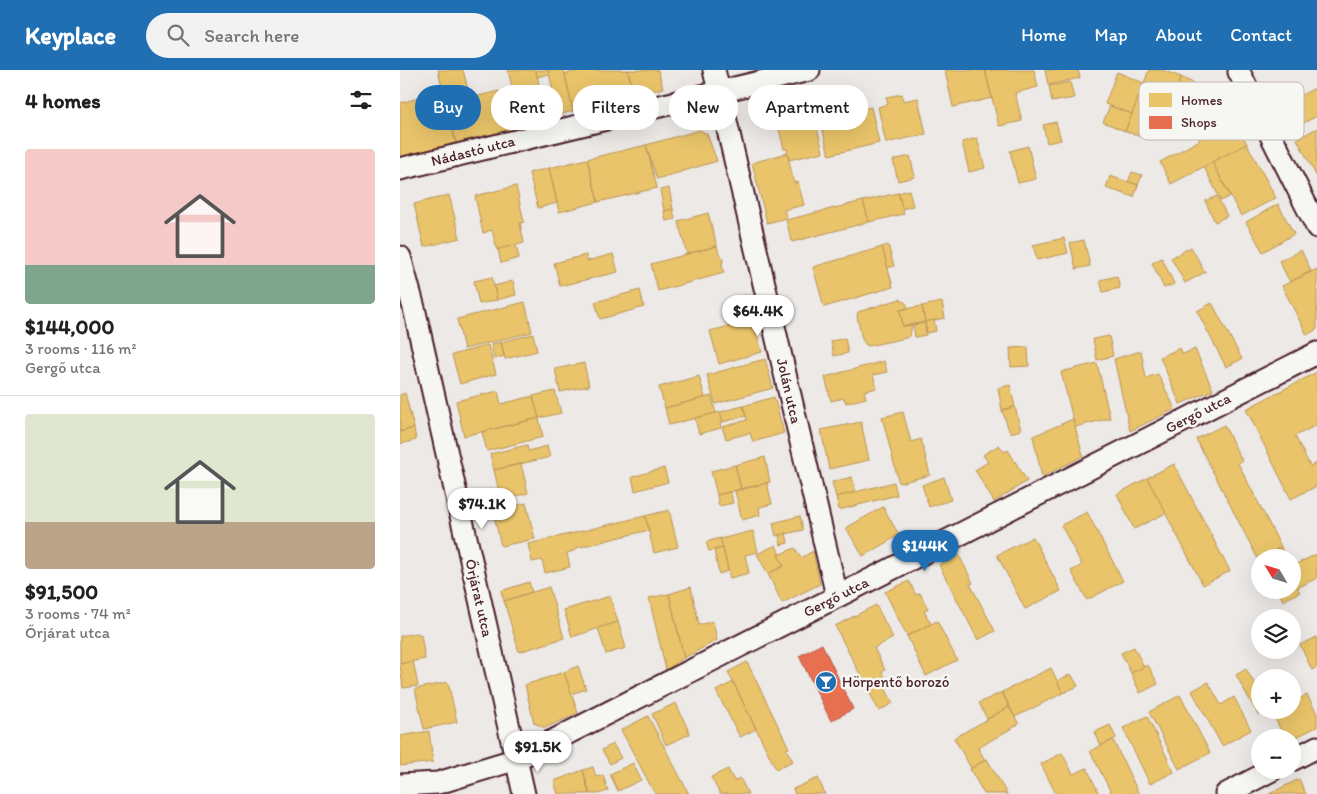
<!DOCTYPE html>
<meta charset="utf-8">
<style>
:root{--surface:#fff;--page:#f2f2f2;--text:#202124;--muted:#757577;--line:#e0e0e0;--accent:#1f6fb2}
body{margin:0;font-family:Itim,sans-serif;background:var(--page);color:var(--text);height:100vh;display:flex;flex-direction:column;font-size:19px;white-space:nowrap}
*{box-sizing:border-box;margin:0}
p{font-size:16px;color:var(--muted)}
.icon{flex:none;width:28px;height:28px;fill:none;stroke:currentColor;stroke-width:2;stroke-linecap:round;stroke-linejoin:round}
.map{position:relative;flex:1;overflow:hidden}
.drawer{display:flex;flex-direction:column;background:var(--surface);width:400px}
.drawer>*{flex:none}
.hud{position:absolute;left:15px;top:15px;width:475px;height:45px;display:flex;gap:10px}
.needle{width:32px;rotate:308deg}
.tools{position:absolute;left:851px;top:479px;display:grid;gap:10px}
.tools a{display:grid;place-items:center;width:50px;height:50px;border-radius:50%;background:var(--surface);box-shadow:0 5px 20px #0002;font-size:25px}
.price{position:absolute;translate:-50% -42px;padding:0 11px;border-radius:18px;background:#fff;color:#222;font-size:16px;line-height:32px;filter:drop-shadow(0 1px 2px #0008)}
.price::after{content:'';position:absolute;left:50%;top:30px;width:15px;height:11px;margin-left:-8px;background:inherit;clip-path:polygon(0 0,100% 0,50% 100%)}
.price.on{background:var(--accent);color:#fff}
ul{padding:0;list-style:none}
li{display:grid;align-content:center;gap:10px;height:265px;padding:0 25px}
li+li{border-top:1px solid var(--line)}
li span{display:grid;place-items:center;height:155px;border-radius:5px;color:#555}
li>.icon{margin-inline-start:auto}
span .icon{width:90px;height:90px;fill:#fffc;stroke-width:1}
li b{font-size:21px}
h2{display:flex;justify-content:space-between;align-items:center;height:60px;padding:0 25px;font-size:21px}
.chip{padding:0 18px;border-radius:22px;background:var(--surface);box-shadow:0 5px 20px #0002;font-size:18px;line-height:45px}
.chip.on{background:var(--accent);color:#fff}
header{display:flex;align-items:center;gap:30px;box-sizing:border-box;height:70px;padding:0 25px;background:var(--accent);color:#fff}
header strong{font-size:24px}
nav{display:flex;gap:28px;margin-inline-start:auto;font-size:18px}
.search{width:350px;height:45px;background:var(--page);display:flex;align-items:center;gap:12px;box-sizing:border-box;padding:0 18px;border-radius:28px;color:var(--muted);font-size:19px}
main{display:flex;flex:1;min-height:0}
.map>svg:first-child{display:block}
</style>
<header>
<strong>Keyplace</strong>
<div class="search"><svg class="icon" aria-label="search" viewBox="0 0 24 24"><circle cx="10" cy="10" r="6"/><path d="M15 15l6 6"/></svg>Search here</div>
<nav><a>Home</a><a>Map</a><a>About</a><a>Contact</a></nav>
</header>
<main>
<section class="drawer">
<h2>4 homes<svg class="icon" aria-label="filters" viewBox="0 0 24 24"><path d="M4 7h16M4 17h16"/><circle cx="9" cy="7" r="2"/><circle cx="15" cy="17" r="2"/></svg></h2>
<ul>
<li><span style="background:linear-gradient(#f6c9c9 75%,#7fa58c 0)"><svg class="icon" aria-label="home" viewBox="0 0 24 24"><path d="M3 11l9-7 9 7M6 9v11h12V9"/></svg></span><div><b>$144,000</b><p>3 rooms · 116 m²</p><p>Gergő utca</p></div></li>
<li><span style="background:linear-gradient(#dfe7d0 70%,#b9a48a 0)"><svg class="icon" aria-label="home" viewBox="0 0 24 24"><path d="M3 11l9-7 9 7M6 9v11h12V9"/></svg></span><div><b>$91,500</b><p>3 rooms · 74 m²</p><p>Őrjárat utca</p></div></li>
</ul>
</section>
<div class="map">
<svg width="917" height="724" viewBox="0 0 917 724">
<rect width="100%" height="100%" fill="#ece9e6"/>
<filter id="ink" filterUnits="userSpaceOnUse"><feTurbulence type="fractalNoise" baseFrequency=".02" numOctaves="2"/><feDisplacementMap in="SourceGraphic" scale="10" xChannelSelector="R" yChannelSelector="G"/><feConvolveMatrix kernelMatrix="1 2 1 2 8 2 1 2 1" color-interpolation-filters="sRGB"/></filter>
<g filter="url(#ink)">
<g fill="#e9c46a" stroke="#b99257">
<path d="M38,0h25l7,28 29,-7 10,39 -53,13z"/>
<path d="M108,0h28l3,15 -26,6z"/>
<path d="M136,0h12l1,4 -12,3z"/>
<path d="M148,0h16l9,41 -14,4z"/>
<path d="M183,0h45l6,26 -61,15 -8,-37z"/>
<path d="M228,0h30l5,18 -29,8z"/>
<path d="M547,0h38l7,28 -39,9 -8,-36z"/>
<path d="M585,0h49l4,17 -23,6 7,28 -23,5z"/>
<path d="M645,0h33l2,8 -32,7z"/>
<path d="M749,0h13l19,7 -13,34 -6,-3 -5,11 -4,-2 -3,6 -3,-1 -6,15 -16,-6z"/>
<path d="M717,2l27,11 -12,31 -27,-10z"/>
<path d="M781,7l43,22 23,45 -76,40 -11,-22 40,-22 -12,-22 -20,-7z"/>
<path d="M670,12l4,16 -22,4 -3,-16z"/>
<path d="M915,18l2,3v25l-23,12 -12,-23z"/>
<path d="M43,22l13,51 -56,15v-55z"/>
<path d="M502,24l1,7 15,-3 8,36 -40,9 -8,-36 10,-3 -2,-7z"/>
<path d="M710,36l22,8 -7,17 -22,-9z"/>
<path d="M471,37l8,36 -50,12 -9,-36z"/>
<path d="M413,42l10,40 -34,8 -2,-11h-3l-7,-28z"/>
<path d="M656,52l5,18 -14,3 -4,-18z"/>
<path d="M917,58v49l-20,-38z"/>
<path d="M300,60l7,4 10,27 -60,18 -11,-34z"/>
<path d="M577,68l8,30 -16,4 -7,-30z"/>
<path d="M847,74l29,54 -35,18 -29,-54z"/>
<path d="M246,75l11,43 -59,14 -11,-43z"/>
<path d="M628,76l8,33 -18,4 -8,-32z"/>
<path d="M387,83l7,30 4,-1 6,23 -20,5 3,8 -20,5 -15,-60z"/>
<path d="M510,86l5,21 -17,4 -5,-21z"/>
<path d="M187,89l11,43 -39,10 -10,-44z"/>
<path d="M812,92l18,34 -9,5 -17,-34z"/>
<path d="M149,98l8,35 -19,5 -9,-35z"/>
<path d="M732,102l10,3 -4,10 -10,-3z"/>
<path d="M710,106l28,9 -4,12 -28,-9z"/>
<path d="M116,116l8,36 -4,1 4,20 -27,7 -5,-20 -9,3 -8,-37z"/>
<path d="M269,118l4,21 -9,2 -4,-21z"/>
<path d="M509,120l4,16 -11,3 -4,-16z"/>
<path d="M498,123l6,21 -35,8 -6,-21z"/>
<path d="M49,125l11,43 -36,9 -10,-43z"/>
<path d="M817,126l10,20 -12,6 -10,-21z"/>
<path d="M463,131l6,21 -77,20 -6,-22z"/>
<path d="M878,134l16,30 -31,18 -17,-30z"/>
<path d="M273,139l2,10 -9,2 -2,-10z"/>
<path d="M308,143l9,33 -30,8 -9,-33z"/>
<path d="M664,168l4,15 -31,7 -4,-15z"/>
<path d="M684,170l6,26 -14,3 -6,-26z"/>
<path d="M116,175l3,13 -18,5 -3,-14z"/>
<path d="M488,175l6,21 -7,2 -5,-21z"/>
<path d="M317,176l2,8 4,5 -1,7 2,7 -66,18 -7,-27z"/>
<path d="M482,177l11,40 -69,20 -11,-40z"/>
<path d="M791,177l14,25 -20,11 -14,-25z"/>
<path d="M901,180l10,21 -21,11 -11,-21z"/>
<path d="M213,184l5,18 -58,14 -6,-23 32,-8 1,6z"/>
<path d="M762,188l12,26 -10,4 -12,-25z"/>
<path d="M917,199v60l-10,6 -25,-49z"/>
<path d="M717,206l3,12 -17,4 -3,-12z"/>
<path d="M92,207l5,23 -18,4 -5,-23z"/>
<path d="M113,211l3,14 -19,5 -3,-14z"/>
<path d="M240,220l4,17 -44,12 -5,-17z"/>
<path d="M346,225l6,19 -20,5 -5,-18z"/>
<path d="M500,229l6,4 2,5 -8,2 3,16 9,-1 -2,10 -4,3 -38,8 -2,-1 -4,-6 -5,-23 1,-4z"/>
<path d="M125,232l7,30 -68,17 -7,-30z"/>
<path d="M542,232l3,16 -20,4 -3,-16z"/>
<path d="M812,233l30,56 -16,8 -29,-56z"/>
<path d="M522,236l3,16 -22,4 -3,-16z"/>
<path d="M353,250l9,32 -43,12 -9,-33z"/>
<path d="M534,250l2,11 -9,2 -2,-11z"/>
<path d="M525,253l1,12 -11,2 -2,-12z"/>
<path d="M133,264l4,17 -32,8 -4,-17z"/>
<path d="M709,266l4,20 -16,4 -4,-21z"/>
<path d="M445,268l3,15 -14,3 -3,-15z"/>
<path d="M101,272l3,14 -10,3 -3,-15z"/>
<path d="M88,275l8,29 -36,10 -8,-29z"/>
<path d="M628,277l1,19 -18,1 -1,-19z"/>
<path d="M780,278l3,6 12,-5 18,41 -33,14 -20,-47z"/>
<path d="M741,281l5,27 12,-4 17,35 -45,22 -16,-72z"/>
<path d="M365,289l8,29 -58,16 -8,-29z"/>
<path d="M484,291l3,11 -14,3 4,13 -13,3 2,7 -20,5 -2,-5 -13,3 -6,-24z"/>
<path d="M184,293l5,23 -29,6 -5,-23z"/>
<path d="M697,293l13,55 -35,9 -14,-55z"/>
<path d="M917,302v53l-22,11 15,30 7,-3v23l-26,13 -45,-90z"/>
<path d="M299,306l6,22 -40,10 -6,-21z"/>
<path d="M610,315l5,22 -13,3 -4,-22z"/>
<path d="M98,321l3,13 32,-8 6,22 -75,18 -8,-35z"/>
<path d="M155,321l6,22 -22,5 -6,-22z"/>
<path d="M5,323l9,35 -14,4v-37z"/>
<path d="M311,326l5,17 -47,12 -4,-17z"/>
<path d="M374,327l10,36 -31,9 -3,-9 -24,6 -4,-12 25,-7 -4,-14z"/>
<path d="M343,336l3,10 -23,6 -3,-10z"/>
<path d="M615,337l6,23 -11,3 -8,-23z"/>
<path d="M320,342l3,10 -3,1 1,5 -22,6 -4,-16z"/>
<path d="M503,342l8,30 10,-3 9,36 -31,8 -17,-66z"/>
<path d="M139,348l4,19 -56,14 -5,-19z"/>
<path d="M673,349l10,37 -41,21 -9,-41z"/>
<path d="M461,352l8,38 -40,9 -8,-39z"/>
<path d="M824,355l18,36 -4,2 43,84 -23,12 -62,-120z"/>
<path d="M14,358l2,12 -16,4v-12z"/>
<path d="M127,375l1,6 19,-5 3,11 -56,13 -4,-16z"/>
<path d="M599,375l5,7 4,-2 19,31 -33,21 -19,-32 13,-8 -5,-7z"/>
<path d="M365,387l5,25 -29,7 -6,-24z"/>
<path d="M121,394l7,29 -27,7 -7,-30z"/>
<path d="M774,394l56,107 -27,14 -56,-107z"/>
<path d="M335,395l6,24 -24,6 -6,-24z"/>
<path d="M264,398l4,14 -33,9 -3,-14z"/>
<path d="M452,407l4,15 -20,5 -4,-15z"/>
<path d="M544,407l7,23 -22,7 -7,-22z"/>
<path d="M747,408l19,35 -32,16 -17,-35z"/>
<path d="M494,412l3,13 -58,15 -3,-13z"/>
<path d="M367,413l5,21 -13,3 1,8 -18,5 -7,-29z"/>
<path d="M331,422l2,11 -14,3 -2,-11z"/>
<path d="M126,433l9,36 -34,7 -8,-35z"/>
<path d="M483,437l16,28 -36,21 -17,-28z"/>
<path d="M269,440l9,37 -24,6 -9,-37z"/>
<path d="M687,442l36,69 -36,19 -16,-29 11,-6 -21,-40z"/>
<path d="M245,446l4,14 -73,18v2l-9,3 3,14 -25,6 -3,-13 -10,2 -4,-18z"/>
<path d="M400,446l3,14 -27,6 -3,-13z"/>
<path d="M353,461l5,21 -13,3 4,18 -19,5 -10,-39z"/>
<path d="M386,463l2,10 -7,2 -2,-10z"/>
<path d="M633,467l28,54 -36,18 -28,-54z"/>
<path d="M320,468l3,10 -14,3 -3,-9z"/>
<path d="M376,475l8,21 -16,8 -11,-20z"/>
<path d="M881,477l5,11h-26v5l-2,-4z"/>
<path d="M323,478l5,23 -9,3 -5,-24z"/>
<path d="M395,478l6,10 12,-7 7,33 -38,19 -14,-29 16,-8 -6,-11z"/>
<path d="M917,484v24l-20,10 3,4 -17,9 -5,-11h14v-24z"/>
<path d="M559,485l14,28 -3,1 25,47 -17,9 -39,-75z"/>
<path d="M509,511l7,14 4,-2 8,16 -4,2 7,13 -24,12 -22,-44z"/>
<path d="M129,512l3,10 -28,9 -3,-10z"/>
<path d="M149,517l15,51 -45,14 -15,-51z"/>
<path d="M291,517l8,38 14,-4 4,19 -33,18 -15,-64z"/>
<path d="M269,524l15,64 -18,12 -17,-72z"/>
<path d="M210,526l8,26 -46,15 -8,-27z"/>
<path d="M476,535l17,33 -19,10 11,22 -3,2 8,14 -5,2 8,15 -14,8 -44,-85z"/>
<path d="M537,551l20,39 -31,16 -19,-40z"/>
<path d="M218,552l8,26 -20,6 -8,-26z"/>
<path d="M17,563l4,2 4,24 -25,5v-28z"/>
<path d="M917,567v30l-5,3 -12,-25z"/>
<path d="M734,577l10,20 -13,6 -10,-20z"/>
<path d="M13,591l5,25 -15,2 -3,-24z"/>
<path d="M347,592l42,86 -3,1 7,12 -17,8 -48,-97z"/>
<path d="M748,595l10,19 -18,9 -9,-20z"/>
<path d="M178,596l8,23 -15,5 -7,-22z"/>
<path d="M651,598l12,25 -48,24 -13,-25z"/>
<path d="M846,599l14,24v17h6l-8,5 -22,-40z"/>
<path d="M164,602l14,41 -33,15 -11,-5 -9,-38z"/>
<path d="M671,604l7,12 -15,7 -6,-12z"/>
<path d="M48,612l9,40 -33,7 -9,-40z"/>
<path d="M333,612l23,47 -16,8 -24,-46z"/>
<path d="M808,612l13,23 13,-8 17,33 -29,16 -30,-55z"/>
<path d="M602,622l7,15 -22,12 -8,-16z"/>
<path d="M780,625l30,58 -31,16 -30,-57z"/>
<path d="M907,625l10,18v14l-25,12v-1h-7l-13,-25 6,-3h14v-8z"/>
<path d="M276,633l14,31 -24,11 -14,-31z"/>
<path d="M609,637l10,17 -41,24 7,12 -14,8 -17,-30z"/>
<path d="M248,646l41,78h-34l-34,-64z"/>
<path d="M747,646l27,56 -24,12 -27,-56z"/>
<path d="M710,655l6,13 -15,8 -6,-14z"/>
<path d="M29,661l4,31 -33,4v-30z"/>
<path d="M713,670l26,54h-27l-22,-43z"/>
<path d="M213,674l8,14 -11,6 -8,-14z"/>
<path d="M662,683l11,21 14,-6 12,26h-43l-15,-30z"/>
<path d="M587,689l20,35h-23l-14,-25z"/>
<path d="M233,693l8,17 -23,11 -8,-17z"/>
<path d="M193,697l3,10 7,-2 5,16 -10,3h-8l-7,-24z"/>
<path d="M328,699l6,12 6,-3 8,16h-28l-9,-17z"/>
<path d="M183,700l6,24h-31l-4,-13z"/>
<path d="M418,708l7,16h-30l-2,-5z"/>
<path d="M899,709l7,15h-37z"/>
</g>
<path fill="#e76f51" stroke="#b85746" d="M422,574l31,65 -22,12 -32,-65z"/>
<g fill="none" stroke-linecap="round" stroke-linejoin="round">
<g stroke="#4a1f2b" stroke-width="25">
<g id="minor">
<path d="M314,0l123,526"/>
<path d="M839,2l78,155"/>
<path d="M0,99l409,-99"/>
<path d="M0,187l14,51 110,486"/>
<path d="M892,690l25,-13"/>
<path d="M0,715l38,-2 79,-24 800,-406"/>
<path d="M826,724l46,-24"/>
</g>
</g>
<use href="#minor" stroke="#f6f6f2" stroke-width="21"/>
</g>
</g>
<defs>
<g id="bar-disc" transform="scale(1.125)"><circle r="9.5" fill="#1f6fb2" stroke="#f6f6f2"/><path d="M-6-5H6L.8 .8V4.5H3.5V6h-7V4.5H-.8V.8Z" fill="#fff"/></g>
</defs>
<g fill-rule="evenodd">
<use href="#bar-disc" x="426" y="612"/>
</g>
<g text-anchor="middle" stroke-width="5" stroke-linejoin="round" paint-order="stroke">
<g font-size="15" fill="#4a1f2b" stroke="#f6f6f2">
<text transform="translate(73 81) rotate(-14)" y="5">Nádastó utca</text>
<text transform="translate(389 321) rotate(77)" y="5">Jolán utca</text>
<text transform="translate(798 343) rotate(-27)" y="5">Gergő utca</text>
<text transform="translate(436 527) rotate(-27)" y="5">Gergő utca</text>
<text transform="translate(79 528) rotate(77)" y="5">Őrjárat utca</text>
</g>
<g font-size="15" fill="#4a1f2b" stroke="#f6f6f2" text-anchor="start">
<text x="442" y="617">Hörpentő borozó</text>
</g>
</g>
<rect x="739" y="12" width="165" height="58" rx="8" fill="#f6f6f2" stroke="#c2b6b6" stroke-width="1"/>
<rect x="749" y="23" width="23" height="14" fill="#e9c46a"/>
<rect x="749" y="46" width="23" height="13" fill="#e76f51"/>
<g font-size="14" fill="#4a1f2b">
<text x="781" y="35">Homes</text>
<text x="781" y="57">Shops</text>
</g>
</svg>
<div class="tools">
<a><svg class="needle" viewBox="-14 -14 28 28"><path d="M0-13l5 13h-10z" fill="#e53935"/><path d="M0 13l5-13h-10z" fill="#757577"/></svg></a>
<a><svg class="icon" aria-label="layers" viewBox="0 0 24 24"><path d="M12 4l9 5-9 5-9-5zM3 14l9 5 9-5"/></svg></a>
<a>+</a>
<a>−</a>
</div>
<b class="price" style="left:358px;top:267px">$64.4K</b>
<b class="price" style="left:82px;top:460px">$74.1K</b>
<b class="price on" style="left:525px;top:502px">$144K</b>
<b class="price" style="left:138px;top:703px">$91.5K</b>
<div class="hud">
<a class="chip on">Buy</a>
<a class="chip">Rent</a>
<a class="chip">Filters</a>
<a class="chip">New</a>
<a class="chip">Apartment</a>
</div>
</div>
</main>
